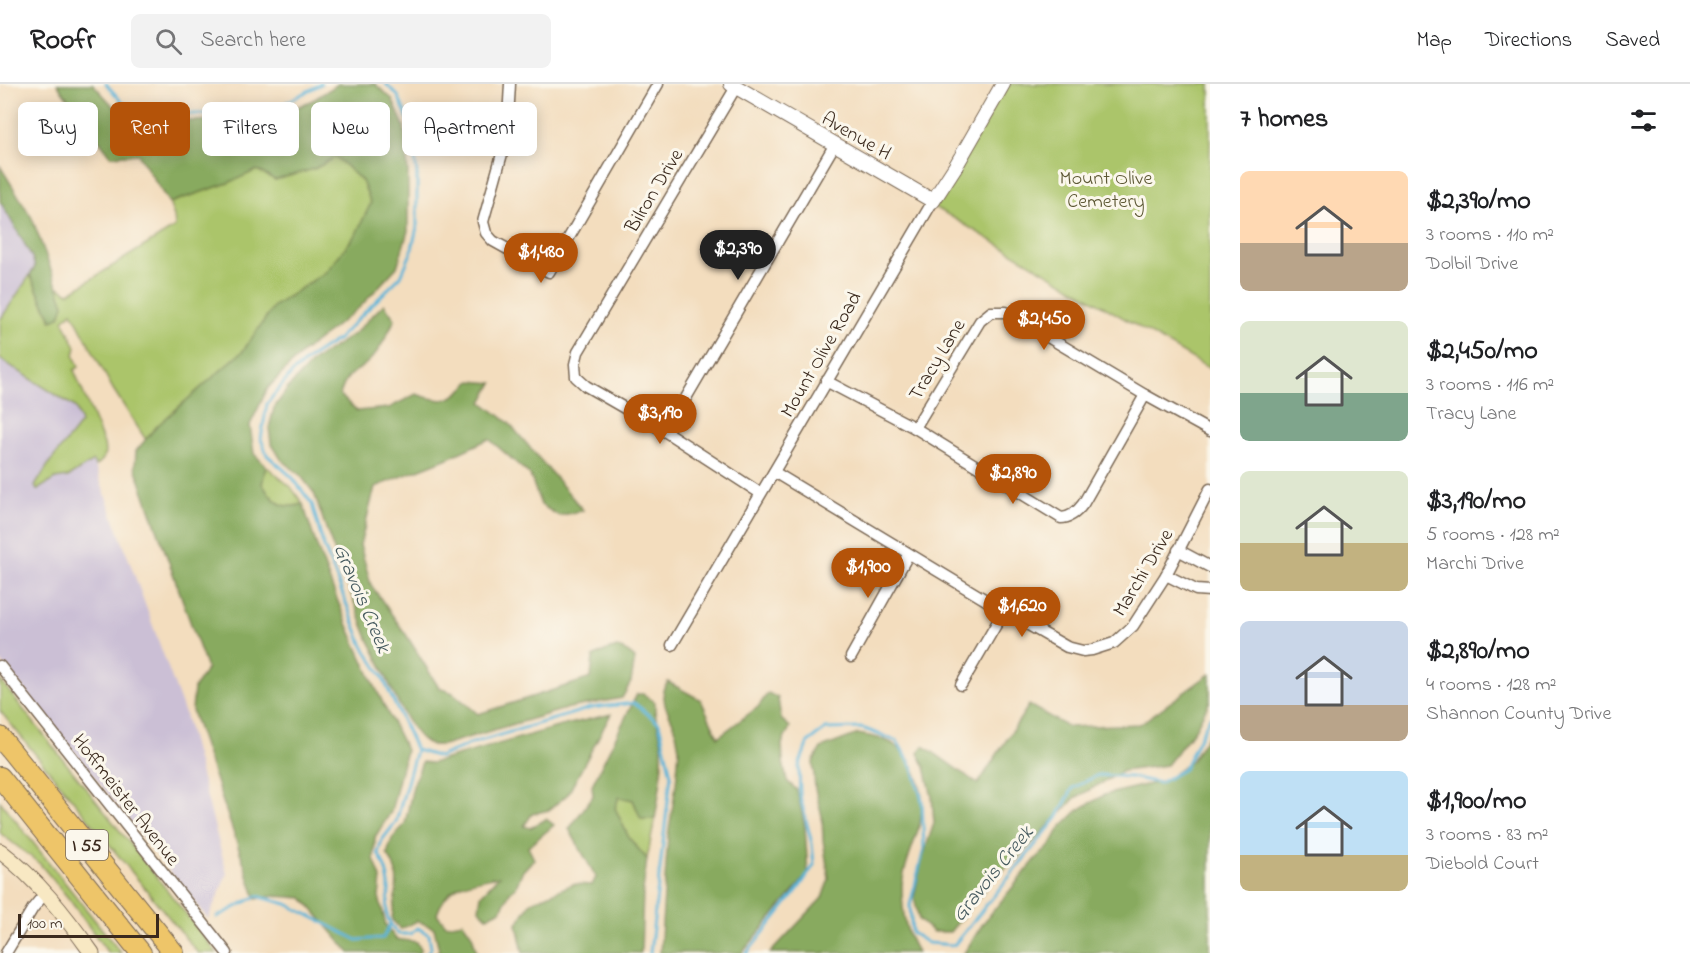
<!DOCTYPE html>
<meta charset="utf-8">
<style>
:root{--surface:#fff;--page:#f2f2f2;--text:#202124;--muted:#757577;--line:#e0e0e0;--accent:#b45309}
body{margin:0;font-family:"Indie Flower",sans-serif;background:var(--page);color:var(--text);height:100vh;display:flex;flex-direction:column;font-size:22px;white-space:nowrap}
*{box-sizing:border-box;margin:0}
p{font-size:20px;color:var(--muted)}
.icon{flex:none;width:33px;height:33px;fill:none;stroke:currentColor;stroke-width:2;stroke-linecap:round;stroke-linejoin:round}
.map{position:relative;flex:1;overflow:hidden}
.panel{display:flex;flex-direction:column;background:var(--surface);width:480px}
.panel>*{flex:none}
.hud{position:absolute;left:18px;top:18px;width:570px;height:54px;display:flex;gap:12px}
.scale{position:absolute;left:18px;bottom:15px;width:141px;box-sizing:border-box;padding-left:6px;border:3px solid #3b2a1e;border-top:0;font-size:16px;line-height:21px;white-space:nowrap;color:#3b2a1e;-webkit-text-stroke:4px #fbf7ec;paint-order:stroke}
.price{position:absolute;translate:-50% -51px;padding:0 14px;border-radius:21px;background:var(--accent);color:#fff;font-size:20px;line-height:39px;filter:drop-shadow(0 2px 3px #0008)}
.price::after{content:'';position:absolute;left:50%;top:36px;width:18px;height:14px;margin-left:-9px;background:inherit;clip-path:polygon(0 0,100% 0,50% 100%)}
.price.on{background:#222;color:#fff}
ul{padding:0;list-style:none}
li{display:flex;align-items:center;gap:18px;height:150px;padding:0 30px}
li span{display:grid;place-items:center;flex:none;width:168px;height:120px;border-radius:9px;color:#555}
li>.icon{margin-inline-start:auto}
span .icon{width:72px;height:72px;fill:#fffc;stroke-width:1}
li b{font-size:26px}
h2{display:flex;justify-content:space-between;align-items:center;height:72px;padding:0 30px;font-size:26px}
.chip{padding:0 21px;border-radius:9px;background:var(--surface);box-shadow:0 3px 15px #0003;font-size:21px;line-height:54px}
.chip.on{background:var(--accent);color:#fff}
header{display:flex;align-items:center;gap:36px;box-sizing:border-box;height:84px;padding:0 30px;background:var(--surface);border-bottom:2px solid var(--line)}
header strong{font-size:28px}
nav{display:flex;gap:33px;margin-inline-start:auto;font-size:21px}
.search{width:420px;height:54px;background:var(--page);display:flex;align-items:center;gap:15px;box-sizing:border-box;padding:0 21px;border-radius:9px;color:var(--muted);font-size:22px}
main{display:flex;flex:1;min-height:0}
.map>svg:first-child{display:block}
</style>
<header>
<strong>Roofr</strong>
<div class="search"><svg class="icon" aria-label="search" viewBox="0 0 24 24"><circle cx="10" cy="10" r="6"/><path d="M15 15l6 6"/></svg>Search here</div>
<nav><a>Map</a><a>Directions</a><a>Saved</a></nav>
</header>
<main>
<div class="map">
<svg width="1210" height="869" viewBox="0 0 1210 869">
<rect width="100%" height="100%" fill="#fbf7ec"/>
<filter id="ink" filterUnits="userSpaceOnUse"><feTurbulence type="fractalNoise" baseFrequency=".0167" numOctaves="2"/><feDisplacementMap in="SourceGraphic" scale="12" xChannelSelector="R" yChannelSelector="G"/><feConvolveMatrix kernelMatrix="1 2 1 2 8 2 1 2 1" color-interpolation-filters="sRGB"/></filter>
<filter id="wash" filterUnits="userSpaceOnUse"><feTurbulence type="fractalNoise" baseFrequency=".008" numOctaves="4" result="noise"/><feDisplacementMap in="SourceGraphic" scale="24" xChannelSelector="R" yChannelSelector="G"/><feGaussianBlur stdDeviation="1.35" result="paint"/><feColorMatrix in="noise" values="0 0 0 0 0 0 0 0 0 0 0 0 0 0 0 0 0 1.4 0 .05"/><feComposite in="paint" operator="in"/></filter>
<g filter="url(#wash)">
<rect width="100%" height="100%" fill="#f3ddbe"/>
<g fill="#cbbfd5">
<path d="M0,117l32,56 3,10 -35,53z"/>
<path d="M0,275l75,48 6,17 -31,38 -13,28 18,-11 13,-2 25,-16 92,253 42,160 -19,45 -208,-259z"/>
</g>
<g fill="#abc56b" stroke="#737844" stroke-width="1.5">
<path d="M1006,0h204v285l-277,-163z"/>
<path d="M336,73l26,24 9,22 -15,31 -30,38 -52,34 -31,45 -86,75 -11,14 -33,-51 -41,-77 -9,8 13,27 -2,8 5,12 -5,3 30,74c2,11 1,16 -9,22l-2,-5 -25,16 -13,2 -18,11 -2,-4 15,-24 31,-39 -6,-16 -75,-48v-39l30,-45 21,45 13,-15 -7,-19 12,7 106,-66 -1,-11 -5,-13 59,-20 29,-13 18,10 39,-11z"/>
<path d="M266,382l25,21 12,17c-21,7 -30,-3 -41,-20z"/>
<path d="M0,596l217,273h-19l-198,-242z"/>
<path d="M619,712l14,4 8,19h14l-8,40 -18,-21 -14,-30z"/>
<path d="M0,717l121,152h-13l-39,-54 -29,-35 -40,-31z"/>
</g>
<g fill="#88aa5f" stroke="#626a3e" stroke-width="1.5">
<path d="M57,0h36l23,25 29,8 48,4 80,-3 42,-19 23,-15h37l17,15 12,27 4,46v59l-11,36 -37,40 -58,46 -34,35 -18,37 4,29 12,12 -4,18c11,17 20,27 41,20 26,85 63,167 103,246l-15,62 -16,25 -1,22 7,19 -2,19 7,29 10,13 21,3 4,7 -2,4h-69l-47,-55 -28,-2 -19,3 -64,-188 2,-23 13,-19 -72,-202 1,-16 21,-25 86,-75 31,-45 52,-34 30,-38 15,-31 -9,-22 -26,-24 -22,12 -39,11 -18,-10 -29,13 -59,20 -31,-49 -27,2z"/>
<path d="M0,82l32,52 32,87 -4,12 -8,3 -22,-45 5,-8 -3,-10 -32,-56z"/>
<path d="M384,220l11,15c-7,14 -14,30 -25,41 -16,17 -21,7 -30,35l17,16 32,-3 27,-14c28,10 34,8 55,-13l22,2 -11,19 27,21 74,87 -24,6 -18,-11 -11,-30 -41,-36 -41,19 -73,29 -15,58 11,40 36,51 32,52 14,5 25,21 113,-36 2,-21c19,-10 25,-14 42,1l-4,24 -9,16 -53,10 -126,37c-4,0 -10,1 -14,-1 -23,-9 -46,-80 -60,-103l-40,-104 -15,-44 -13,-17 -20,-17 -10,-16 -2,-15 5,-20 14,-20 24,-26 43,-29z"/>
<path d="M1210,590v27l-15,28 -28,36 -44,6 -48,27 -57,60 -23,19 -45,55h-17l-14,-12 -5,-23 8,-38 12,-36 -2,-26 -7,-30 -7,-14 6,-7 54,38 51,-79 39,22 72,-3z"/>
<path d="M668,598l33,18 17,37 40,-30 10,-14 10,5 3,21 9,8 -8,17 1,18 4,19 10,9 8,37 3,47 -66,79h-82l8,-117 8,-51 3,-36 -4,-22 -10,-22 -2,-15z"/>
<path d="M637,610h6l12,8c-2,17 7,30 7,46 1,24 -3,47 -7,71h-14l-8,-19 -14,-3 -4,11 14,30 18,21 -4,32 -2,62h-118l-6,-29 14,-22 42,-18 19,1 4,-8 -27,-48 24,-33 -1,-11z"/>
<path d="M611,630l-43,80 -19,16 -17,4 -8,12 6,2 16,-9 8,6 -26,22 6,12 -12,13 -6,15 -6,5 -9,18 -14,7 -8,-8 2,-14 18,-19c-30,6 -51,6 -62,38l9,11 17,-3 9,13 5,18h-41l3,-3 -5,-22 -17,-7 -16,8 -9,-9c2,-26 12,-43 -5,-66l5,-15 13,-15 8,-38 9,-24 10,1 129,-37z"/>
<path d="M1210,648v221h-246l20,-31 52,-63 14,-13 10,-18 18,-18 26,-15 62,-15 25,-19z"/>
<path d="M858,650c9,2 19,3 27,6 31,12 42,54 35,83 -5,20 -17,44 -18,63 0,22 3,49 16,67h-148l52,-55 7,-19 -6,-39 -1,-24 -7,-27 -2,-27 8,-14z"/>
</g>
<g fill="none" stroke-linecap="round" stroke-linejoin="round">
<g stroke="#5bb4d8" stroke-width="3">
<path d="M106,0l17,19 40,11h63l48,-5 47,-25"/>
<path d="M386,0l12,12 13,30 6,48v53l-6,26 -10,23 -63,63 -26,17 -19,16 -20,24 -6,8 -6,35 6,16 25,22 20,27 11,40 40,102 19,30 34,74 23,7 31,-13 121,-36 43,-5 25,20 12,52 -21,178"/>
<path d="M416,666l-20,72 -14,18 -4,13c6,10 10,20 11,32 1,22 -10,28 9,49h12l8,-6 11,7 2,13 -4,5"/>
<path d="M217,833l40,-21 30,8 70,36 26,-2 7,-13"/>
<path d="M747,869l52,-65 15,-23 -2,-21 -12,-48 -1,-30 9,-24 18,-13 36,-1 35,13 16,27 9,32 2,49 -14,56 2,28 16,10 26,2 103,-127 16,-30 25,-13 32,2 30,6 24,-14 26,-52"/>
</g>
</g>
</g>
<g filter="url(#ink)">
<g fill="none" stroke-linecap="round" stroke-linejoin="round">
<g stroke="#7b6956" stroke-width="13">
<g id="minor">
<path d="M510,0l-3,52 -24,86 3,11 7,8 56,31 109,-188"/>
<path d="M736,3l-158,265 -3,12 1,13 10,9 80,46 94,61"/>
<path d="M826,297l89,47 146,90c9,0 16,-6 22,-14l62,-109"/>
<path d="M915,344l65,-107 11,-9h15l139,83 65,36"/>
<path d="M666,348l169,-288"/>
<path d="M774,388l230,139 63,36 16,4 9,-1 22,-7 19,-17 33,-51 44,-86"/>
<path d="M1178,466l32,17"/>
<path d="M1166,491l30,15 14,1"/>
<path d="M672,561l261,-444"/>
<path d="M851,573l57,-102"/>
<path d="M0,582l227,287"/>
<path d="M961,601l43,-74"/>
<path d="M6,869l27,-45 13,-16"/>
</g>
</g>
<g stroke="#7b6956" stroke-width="16">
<path id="tertiary" d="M731,0l202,117 24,-37 46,-80"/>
</g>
<g stroke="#7b6956" stroke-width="17">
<path id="secondary" d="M0,767c37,28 65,64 92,102"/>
</g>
<g stroke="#7b6956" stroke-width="22">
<g id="motorway">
<path d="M0,653l174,216"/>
<path d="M0,693l141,176"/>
</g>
</g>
<use href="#minor" stroke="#fff" stroke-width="10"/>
<use href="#tertiary" stroke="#fff" stroke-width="14"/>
<use href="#secondary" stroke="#f8e8c3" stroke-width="15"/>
<use href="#motorway" stroke="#eec569" stroke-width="20"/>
</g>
</g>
<g text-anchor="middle" stroke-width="6" stroke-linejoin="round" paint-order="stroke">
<rect fill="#fbf7ec" stroke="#75685c" stroke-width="1.5" x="66" y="746" width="42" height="30" rx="4.5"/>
<g font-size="18" font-weight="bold" fill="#3b2a1e">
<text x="87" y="767">I 55</text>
</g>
<g font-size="20" fill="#3b2a1e" stroke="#fbf7ec">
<text transform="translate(857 51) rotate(30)" y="7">Avenue H</text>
<text transform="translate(653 106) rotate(-59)" y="7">Bilron Drive</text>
<text transform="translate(820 270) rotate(-60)" y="7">Mount Olive Road</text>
<text transform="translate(936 275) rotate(-59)" y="7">Tracy Lane</text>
<text transform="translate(1142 488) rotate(-59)" y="7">Marchi Drive</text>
<text transform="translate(127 715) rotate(52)" y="7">Hoffmeister Avenue</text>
</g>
<g font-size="20" fill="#5d5835" stroke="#fbf7ec">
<text x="1106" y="100">Mount Olive<tspan x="1106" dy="23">Cemetery</tspan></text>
</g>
<g font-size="21" font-style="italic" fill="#465a5f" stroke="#fbf7ec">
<text transform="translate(363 514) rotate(67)" y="7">Gravois Creek</text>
<text transform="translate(992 789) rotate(-51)" y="7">Gravois Creek</text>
</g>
</g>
</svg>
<div class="scale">100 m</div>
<b class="price on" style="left:738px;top:197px">$2,390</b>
<b class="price" style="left:541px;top:200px">$1,480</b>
<b class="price" style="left:1044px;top:267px">$2,450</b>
<b class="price" style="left:660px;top:361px">$3,190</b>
<b class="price" style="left:1013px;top:421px">$2,890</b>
<b class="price" style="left:868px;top:515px">$1,900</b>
<b class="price" style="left:1022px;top:554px">$1,620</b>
<div class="hud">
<a class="chip">Buy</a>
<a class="chip on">Rent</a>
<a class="chip">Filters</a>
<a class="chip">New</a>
<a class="chip">Apartment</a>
</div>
</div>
<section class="panel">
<h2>7 homes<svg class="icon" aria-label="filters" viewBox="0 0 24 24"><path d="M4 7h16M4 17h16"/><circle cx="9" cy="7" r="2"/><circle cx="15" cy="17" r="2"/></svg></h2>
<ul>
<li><span style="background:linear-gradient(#ffd9b3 60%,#b9a48a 0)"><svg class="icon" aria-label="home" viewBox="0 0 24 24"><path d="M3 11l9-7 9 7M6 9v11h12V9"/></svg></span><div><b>$2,390/mo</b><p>3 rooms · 110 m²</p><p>Dolbil Drive</p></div></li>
<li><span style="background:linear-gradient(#dfe7d0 60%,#7fa58c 0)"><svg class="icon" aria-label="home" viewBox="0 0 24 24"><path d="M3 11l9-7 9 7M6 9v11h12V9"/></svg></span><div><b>$2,450/mo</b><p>3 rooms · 116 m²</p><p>Tracy Lane</p></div></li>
<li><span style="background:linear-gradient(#dfe7d0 60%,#c2b280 0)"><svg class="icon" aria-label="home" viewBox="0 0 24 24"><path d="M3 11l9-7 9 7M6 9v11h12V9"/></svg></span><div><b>$3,190/mo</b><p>5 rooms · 128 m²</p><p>Marchi Drive</p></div></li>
<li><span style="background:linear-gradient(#c9d6e8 70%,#b9a48a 0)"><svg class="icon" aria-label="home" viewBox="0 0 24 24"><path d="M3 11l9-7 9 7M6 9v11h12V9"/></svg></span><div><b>$2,890/mo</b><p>4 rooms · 128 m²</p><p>Shannon County Drive</p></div></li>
<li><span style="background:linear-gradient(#bfe0f5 70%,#c2b280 0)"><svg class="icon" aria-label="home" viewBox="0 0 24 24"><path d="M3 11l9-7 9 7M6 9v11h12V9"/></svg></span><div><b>$1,900/mo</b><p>3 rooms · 83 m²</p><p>Diebold Court</p></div></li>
</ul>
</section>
</main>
